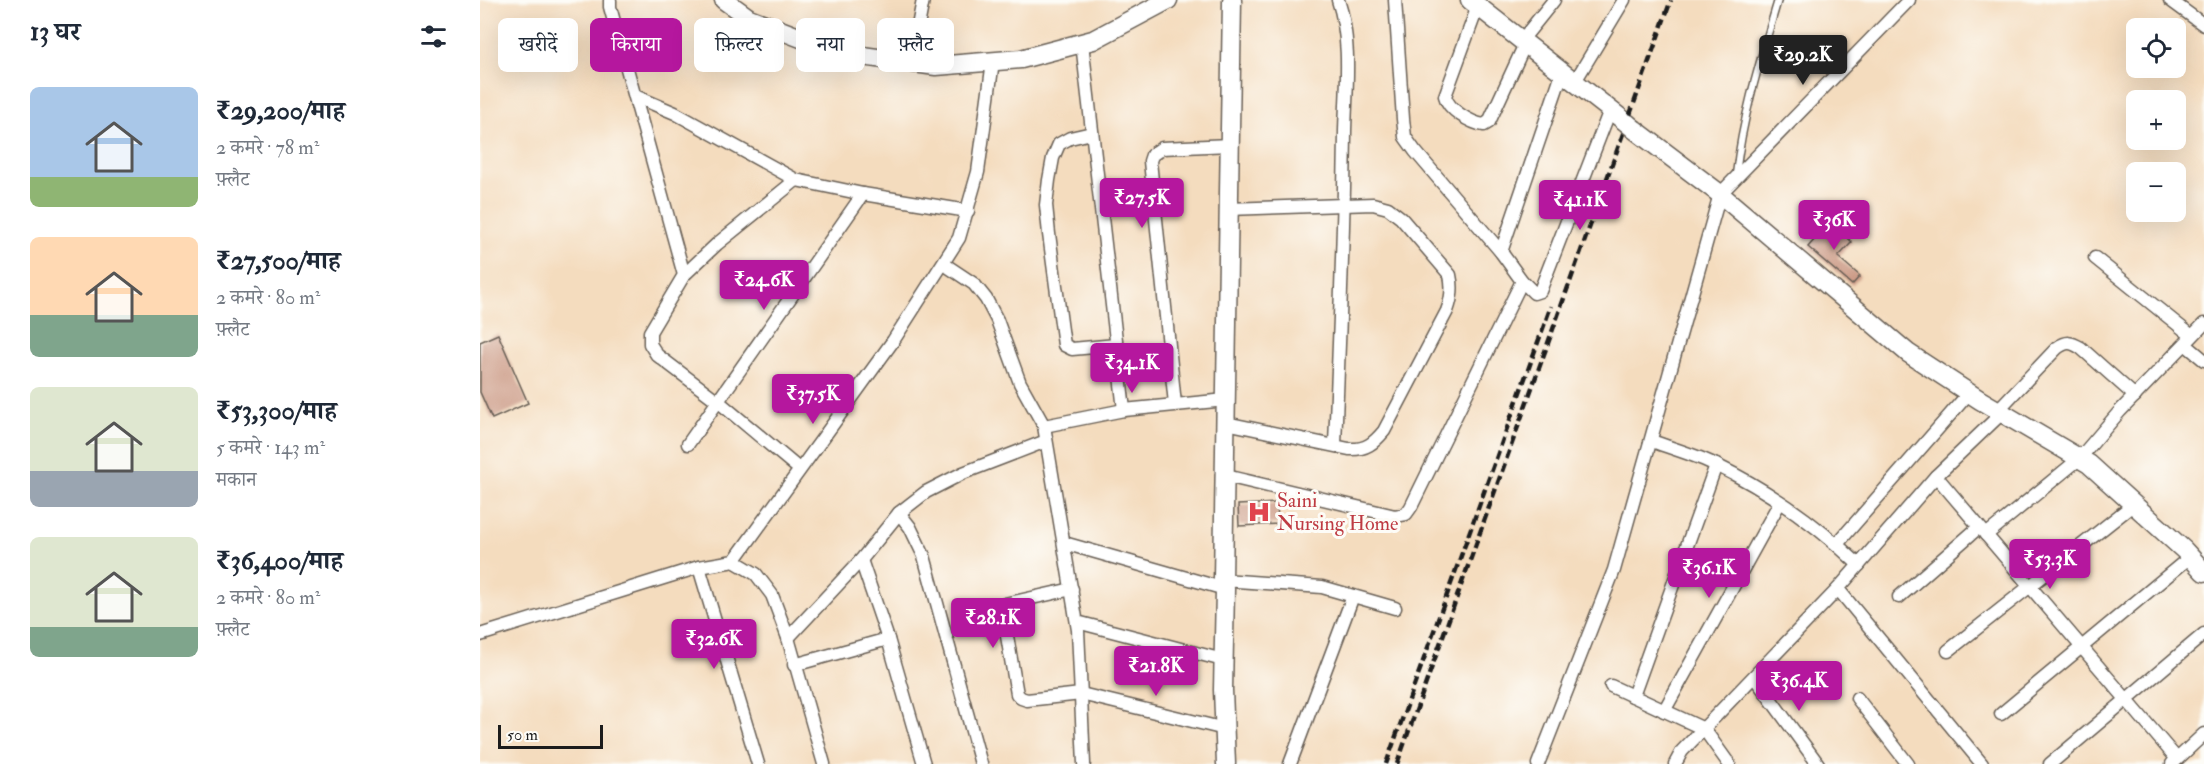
<!DOCTYPE html>
<html lang="hi">
<meta charset="utf-8">
<style>
:root{--surface:#fff;--page:#f6f6f7;--text:#1f2937;--muted:#747a83;--accent:#b5179e}
body{margin:0;font-family:"IM FELL Double Pica","Noto Serif Devanagari",serif;background:var(--page);color:var(--text);height:100vh;display:flex;flex-direction:column;font-size:22px;white-space:nowrap}
*{box-sizing:border-box;margin:0}
p{font-size:20px;color:var(--muted)}
.icon{flex:none;width:33px;height:33px;fill:none;stroke:currentColor;stroke-width:2;stroke-linecap:round;stroke-linejoin:round}
.map{position:relative;flex:1;overflow:hidden}
.sheet{display:flex;flex-direction:column;background:var(--surface);width:480px}
.sheet>*{flex:none}
.top-card{position:absolute;left:18px;top:18px;width:570px;height:54px;display:flex;gap:12px}
.controls{position:absolute;left:1646px;top:18px;display:grid;gap:12px}
.controls a{display:grid;place-items:center;width:60px;height:60px;border-radius:9px;background:var(--surface);box-shadow:0 6px 24px #0002;font-size:30px}
.scale{position:absolute;left:18px;bottom:15px;width:105px;box-sizing:border-box;padding-left:6px;border:3px solid #1c1c1c;border-top:0;font-size:16px;line-height:21px;white-space:nowrap;color:#1c1c1c;-webkit-text-stroke:4px #fdfcf7;paint-order:stroke}
.price{position:absolute;translate:-50% -51px;padding:0 14px;border-radius:6px;background:var(--accent);color:#fff;font-size:20px;line-height:39px;filter:drop-shadow(0 2px 3px #0008)}
.price::after{content:'';position:absolute;left:50%;top:36px;width:18px;height:14px;margin-left:-9px;background:inherit;clip-path:polygon(0 0,100% 0,50% 100%)}
.price.on{background:#222;color:#fff}
ul{padding:0;list-style:none}
li{display:flex;align-items:center;gap:18px;height:150px;padding:0 30px}
li span{display:grid;place-items:center;flex:none;width:168px;height:120px;border-radius:9px;color:#555}
li>.icon{margin-inline-start:auto}
span .icon{width:72px;height:72px;fill:#fffc;stroke-width:1}
li b{font-size:26px}
h2{display:flex;justify-content:space-between;align-items:center;height:72px;padding:0 30px;font-size:26px}
.chip{padding:0 21px;border-radius:9px;background:var(--surface);box-shadow:0 6px 24px #0002;font-size:21px;line-height:54px}
.chip.on{background:var(--accent);color:#fff}
main{display:flex;flex:1;min-height:0}
.map>svg:first-child{display:block}
</style>
<main>
<section class="sheet">
<h2>13 घर<svg class="icon" aria-label="filters" viewBox="0 0 24 24"><path d="M4 7h16M4 17h16"/><circle cx="9" cy="7" r="2"/><circle cx="15" cy="17" r="2"/></svg></h2>
<ul>
<li><span style="background:linear-gradient(#a9c7e8 75%,#8fb573 0)"><svg class="icon" aria-label="home" viewBox="0 0 24 24"><path d="M3 11l9-7 9 7M6 9v11h12V9"/></svg></span><div><b>₹29,200/माह</b><p>2 कमरे · 78 m²</p><p>फ़्लैट</p></div></li>
<li><span style="background:linear-gradient(#ffd9b3 65%,#7fa58c 0)"><svg class="icon" aria-label="home" viewBox="0 0 24 24"><path d="M3 11l9-7 9 7M6 9v11h12V9"/></svg></span><div><b>₹27,500/माह</b><p>2 कमरे · 80 m²</p><p>फ़्लैट</p></div></li>
<li><span style="background:linear-gradient(#dfe7d0 70%,#9aa5b1 0)"><svg class="icon" aria-label="home" viewBox="0 0 24 24"><path d="M3 11l9-7 9 7M6 9v11h12V9"/></svg></span><div><b>₹53,300/माह</b><p>5 कमरे · 143 m²</p><p>मकान</p></div></li>
<li><span style="background:linear-gradient(#dfe7d0 75%,#7fa58c 0)"><svg class="icon" aria-label="home" viewBox="0 0 24 24"><path d="M3 11l9-7 9 7M6 9v11h12V9"/></svg></span><div><b>₹36,400/माह</b><p>2 कमरे · 80 m²</p><p>फ़्लैट</p></div></li>
</ul>
</section>
<div class="map">
<svg width="1724" height="764" viewBox="0 0 1724 764">
<rect width="100%" height="100%" fill="#fdfcf7"/>
<filter id="ink" filterUnits="userSpaceOnUse"><feTurbulence type="fractalNoise" baseFrequency=".0167" numOctaves="2"/><feDisplacementMap in="SourceGraphic" scale="12" xChannelSelector="R" yChannelSelector="G"/><feConvolveMatrix kernelMatrix="1 2 1 2 8 2 1 2 1" color-interpolation-filters="sRGB"/></filter>
<filter id="wash" filterUnits="userSpaceOnUse"><feTurbulence type="fractalNoise" baseFrequency=".008" numOctaves="4" result="noise"/><feDisplacementMap in="SourceGraphic" scale="24" xChannelSelector="R" yChannelSelector="G"/><feGaussianBlur stdDeviation="1.35" result="paint"/><feColorMatrix in="noise" values="0 0 0 0 0 0 0 0 0 0 0 0 0 0 0 0 0 1.4 0 .05"/><feComposite in="paint" operator="in"/></filter>
<g filter="url(#wash)">
<rect width="100%" height="100%" fill="#f4dcbe"/>
<g id="blocks">
<g fill="#cc9b87">
<path d="M1350,222l22,20 -14,15 22,19 -8,9 -44,-38z"/>
<path d="M18,334l30,69 -36,16 -12,-27v-50z"/>
<path d="M797,503l1,21 -39,2 -1,-21z"/>
</g>
</g>
</g>
<g filter="url(#ink)">
<use href="#blocks" fill-opacity="0" stroke="#685f55" stroke-width="1.5"/>
<g fill="none" stroke-linecap="round" stroke-linejoin="round">
<g stroke="#685f55" stroke-width="9">
<path id="lane" d="M1256,174c7,-60 25,-116 42,-174"/>
</g>
<g stroke="#685f55" stroke-width="15">
<g id="street">
<path d="M130,0v7l74,268 -34,57v12l7,11 62,47 80,67"/>
<path d="M1690,0l34,25"/>
<path d="M998,6l-33,90c3,14 26,27 39,29l5,-3 36,-78"/>
<path d="M1041,41l33,-41"/>
<path d="M602,43l42,367"/>
<path d="M431,63l12,-63"/>
<path d="M1094,83l50,-83"/>
<path d="M155,96l40,17 121,67 67,14 105,17"/>
<path d="M612,133l-22,5 -11,6 -6,14 -4,22 -3,25 3,29 15,111 8,4 44,-4"/>
<path d="M1021,252l61,-179"/>
<path d="M1615,258l97,78"/>
<path d="M464,264l30,20 12,15 11,21 23,63 24,43 34,204 6,134"/>
<path d="M204,275l33,-31 79,-64"/>
<path d="M1042,281l12,12 6,-2 70,-181"/>
<path d="M1705,344l19,16"/>
<path d="M695,404l-25,-243 2,-6 10,-7 68,-3"/>
<path d="M1517,411l60,-63c10,-7 14,-6 24,0l54,48"/>
<path d="M746,423l123,26c17,1 25,-6 35,-18l63,-120c5,-13 6,-23 3,-36l-49,-57 -13,-10 -15,-4 -145,5"/>
<path d="M564,426l80,-16 102,-10"/>
<path d="M1172,441c21,8 44,14 64,24 52,25 101,60 143,100"/>
<path d="M208,444l175,-250"/>
<path d="M855,445c4,-104 9,-209 10,-314 1,-42 7,-90 -7,-131"/>
<path d="M746,476l169,40 11,-2 5,-7 111,-226 -21,-29 -86,-101 -10,-14 -2,-18 -8,-119"/>
<path d="M1456,476l241,283"/>
<path d="M419,513l11,14 14,29 57,208"/>
<path d="M1506,535l93,-76 41,-48 84,-87"/>
<path d="M584,543l161,46"/>
<path d="M1357,544l132,-151"/>
<path d="M381,560l27,79 36,125"/>
<path d="M254,561l22,13 16,21 16,43 36,126"/>
<path d="M219,567l59,197"/>
<path d="M743,580l99,7 73,21"/>
<path d="M592,589l-67,15 -3,3 15,87 4,4 6,2 54,-6 144,35"/>
<path d="M1358,589l144,175"/>
<path d="M1419,597l80,-70"/>
<path d="M597,622l146,38"/>
<path d="M0,635l219,-68 35,-6 159,-220 66,-103 19,-66 15,-111"/>
<path d="M308,638l73,-78 38,-47 27,-21 37,-19 83,-32"/>
<path d="M1468,651l186,-147"/>
<path d="M314,665l94,-26"/>
<path d="M1275,678l63,86"/>
<path d="M1131,686l93,43 25,35"/>
<path d="M1153,696l83,-231"/>
<path d="M1377,698l51,66"/>
<path d="M1184,711l116,-209"/>
<path d="M1521,714l189,-157"/>
<path d="M810,764l63,-168"/>
<path d="M1058,764l76,-194 106,-376 189,-194"/>
<path d="M1195,764l7,-13 156,-162 98,-113 66,-63"/>
<path d="M1570,764l154,-130"/>
<path d="M1692,764l32,-30"/>
</g>
</g>
<g stroke="#685f55" stroke-width="21">
<g id="secondary">
<path d="M244,0l25,18 91,35 96,13 85,-7 72,-19 75,-40"/>
<path d="M990,0l157,123"/>
<path d="M1154,129l86,65 188,159 72,47 109,64 95,86 20,22"/>
<path d="M746,764l-3,-74 2,-101 -2,-9 9,-580"/>
</g>
</g>
<use href="#lane" stroke="#fff" stroke-width="6"/>
<use href="#street" stroke="#fff" stroke-width="12"/>
<use href="#secondary" stroke="#fff" stroke-width="18"/>
<g stroke="#1c1c1c" stroke-width="4.5" stroke-dasharray="9 4.5" stroke-linecap="butt">
<path d="M906,764l165,-458"/>
<path d="M917,764l274,-764"/>
</g>
<g stroke="#685f55" stroke-width="21" stroke-linecap="butt">
<path id="secondary-bridge" d="M1147,123l7,6"/>
</g>
<use href="#secondary-bridge" stroke="#fff" stroke-width="18"/>
</g>
</g>
<defs>
<g id="hospital-bare" transform="scale(1.8)"><path d="M-5-5h3v3.5h4V-5h3V5h-3V1.5h-4V5h-3Z" fill="#e0444e" stroke="#fdfcf7" stroke-width="2.5" paint-order="stroke"/></g>
</defs>
<g fill-rule="evenodd">
<use href="#hospital-bare" x="779" y="512"/>
</g>
<g text-anchor="middle" stroke-width="6" stroke-linejoin="round" paint-order="stroke">
<g font-size="20" fill="#be3a42" stroke="#fdfcf7" text-anchor="start">
<text x="797" y="507">Saini<tspan x="797" dy="23">Nursing Home</tspan></text>
</g>
</g>
</svg>
<div class="controls">
<a><svg class="icon" aria-label="locate" viewBox="0 0 24 24"><circle cx="12" cy="12" r="6"/><path d="M12 2v4M12 18v4M2 12h4M18 12h4"/></svg></a>
<a>+</a>
<a>−</a>
</div>
<div class="scale">50 m</div>
<b class="price on" style="left:1323px;top:86px">₹29.2K</b>
<b class="price" style="left:662px;top:229px">₹27.5K</b>
<b class="price" style="left:1100px;top:231px">₹41.1K</b>
<b class="price" style="left:1354px;top:251px">₹36K</b>
<b class="price" style="left:284px;top:311px">₹24.6K</b>
<b class="price" style="left:652px;top:394px">₹34.1K</b>
<b class="price" style="left:333px;top:425px">₹37.5K</b>
<b class="price" style="left:1570px;top:590px">₹53.3K</b>
<b class="price" style="left:1229px;top:599px">₹36.1K</b>
<b class="price" style="left:513px;top:649px">₹28.1K</b>
<b class="price" style="left:234px;top:670px">₹32.6K</b>
<b class="price" style="left:676px;top:697px">₹21.8K</b>
<b class="price" style="left:1319px;top:712px">₹36.4K</b>
<div class="top-card">
<a class="chip">खरीदें</a>
<a class="chip on">किराया</a>
<a class="chip">फ़िल्टर</a>
<a class="chip">नया</a>
<a class="chip">फ़्लैट</a>
</div>
</div>
</main>
